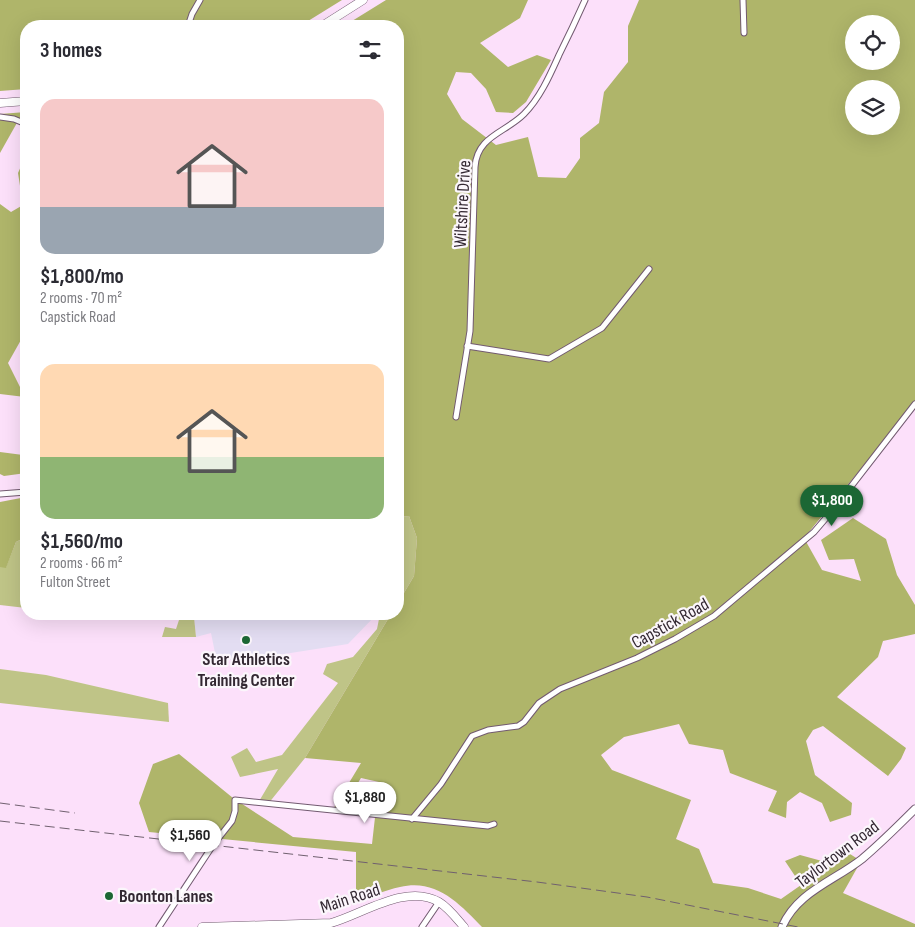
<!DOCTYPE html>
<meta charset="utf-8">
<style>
:root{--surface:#fff;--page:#f7f7f7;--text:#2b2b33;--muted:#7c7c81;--accent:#1c6734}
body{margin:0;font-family:"Sofia Sans Condensed",sans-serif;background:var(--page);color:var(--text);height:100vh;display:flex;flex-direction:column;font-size:19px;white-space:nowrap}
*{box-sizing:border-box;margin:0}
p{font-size:16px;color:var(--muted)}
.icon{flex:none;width:28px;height:28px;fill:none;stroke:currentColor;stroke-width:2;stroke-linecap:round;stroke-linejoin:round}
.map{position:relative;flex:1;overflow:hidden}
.drawer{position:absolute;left:20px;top:20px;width:384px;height:600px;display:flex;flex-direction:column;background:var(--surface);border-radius:20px;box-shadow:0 5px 20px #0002}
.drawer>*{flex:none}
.fabs{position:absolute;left:845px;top:15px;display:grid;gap:10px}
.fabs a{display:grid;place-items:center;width:55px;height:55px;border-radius:50%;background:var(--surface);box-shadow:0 5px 20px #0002;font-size:25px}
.price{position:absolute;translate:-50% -42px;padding:0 11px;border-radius:18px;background:#fff;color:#222;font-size:16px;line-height:32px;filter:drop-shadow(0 1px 2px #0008)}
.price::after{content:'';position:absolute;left:50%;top:30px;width:15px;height:11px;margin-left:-8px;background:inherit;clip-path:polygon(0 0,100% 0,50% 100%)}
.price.active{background:var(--accent);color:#fff}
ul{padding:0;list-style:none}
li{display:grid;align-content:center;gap:10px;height:265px;padding:0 20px}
li span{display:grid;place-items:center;height:155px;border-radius:15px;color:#555}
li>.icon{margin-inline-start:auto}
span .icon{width:90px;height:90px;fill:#fffc;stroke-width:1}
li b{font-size:21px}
h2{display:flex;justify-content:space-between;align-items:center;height:60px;padding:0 20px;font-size:21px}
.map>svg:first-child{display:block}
</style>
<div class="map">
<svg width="915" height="927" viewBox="0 0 915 927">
<rect width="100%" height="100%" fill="#fce0fa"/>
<path fill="#e3ddf2" d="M197,614h180l-29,30 -109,17 -23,-3 -5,-25 -15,4 -2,-20z"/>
<g fill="#bfc487">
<path d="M409,516l8,22 -3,38 -16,27v-86z"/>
<path d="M26,537v71l-26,-3v-38h6l10,-25z"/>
<path d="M181,614h16l-3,3 2,20h-34l3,-10 11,2z"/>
<path d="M380,614h11l-86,144 -37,46 -10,-1 20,-34 -38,8 -9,-20 16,-9 9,14 26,-7 56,-72 -15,-9 4,-10 26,-7 24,-28z"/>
<path d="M0,669l46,6 122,28 1,19 -169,-19z"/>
</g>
<g fill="#afb56a" fill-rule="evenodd">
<path d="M0,0h342l-42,26h-274v63l-26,2z"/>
<path d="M386,0h142l-8,18 -40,25 28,24 29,-12 14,5 -25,42 -13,11 -17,-1 -10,-23 -15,-16 -15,-1 -9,22 15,25 34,26 32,-8 10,40 28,1 14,-20v-20l19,-15 5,-31 24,-30v-36l11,-26h276v403l-111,135 18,32 39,11 -7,-22 -25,1 -8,-20 32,-22 33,21 11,36 18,30v29l-32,7 -5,16 -41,40 69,51 -5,11 -13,17 -65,-50 -10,4 -7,11 9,34 37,28 -1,12 -21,7 -8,-19 -22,-11 -13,10 -1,16 -18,-7 9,-20 -47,-18 -7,-23 -34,-6 -10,-20 -55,13 -23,18 11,15 79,30 -15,39 23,10 14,34 35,5 33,11 20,-14 -16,-24 15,-6 33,9 17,-10 11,7 -18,32 72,31v3h-433c-22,-23 -46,-49 -82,-40 -15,3 -30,10 -44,15v-50l-207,-20 -10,-29 14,-39 26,-10 54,44 60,39 79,7 7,-62 -18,-4 -21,34 -8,-1 29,-48 -56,-5 86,-144h7v-11l16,-27 3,-38 -8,-22 -11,1v-491h-54zM854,24h37v37h-37zM854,89h37v37h-37z"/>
<path d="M26,112v13l-8,-4 -18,32v-39z"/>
<path d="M26,155v176l-18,32 17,34 -25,-3v-190l11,8 12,-7 -5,-32z"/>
<path d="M0,452l23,3 3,-3v21l-22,3 -4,-2z"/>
<path d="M26,497v40l-10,5 -10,26 -6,-1v-65z"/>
</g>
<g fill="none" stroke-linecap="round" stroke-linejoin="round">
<g stroke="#725a70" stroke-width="7">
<g id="street">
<path d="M743,0l1,33"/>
<path d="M188,26l4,-12 8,-14"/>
<path d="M0,117l14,2 12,5"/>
<path d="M467,346l82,13 53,-31 47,-59"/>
<path d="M456,417l14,-86 5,-164c2,-31 30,-34 49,-53 16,-16 26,-39 35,-59 9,-18 18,-37 26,-55"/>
<path d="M0,494l26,-2"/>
<path d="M412,819l29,-35 31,-48 16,-6 30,-4 6,-4 15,-19 21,-14 77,-31 38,-19 39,-23 100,-84 18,-21 83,-107"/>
<path d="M159,927l54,-82 19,-24 3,-10v-11l253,26 6,-2"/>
<path d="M422,927l17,-25"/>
</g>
</g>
<g stroke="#725a70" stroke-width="9">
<path id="secondary" d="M782,927c15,-35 52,-46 80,-68 19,-16 36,-33 53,-50"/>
</g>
<g stroke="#725a70" stroke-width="9">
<g id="primary">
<path d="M322,26l41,-26"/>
<path d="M0,103l26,-2"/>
<path d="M202,927l129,-4c32,-9 75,-40 108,-21 10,6 18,17 25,25"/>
</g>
</g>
<use href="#street" stroke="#fff" stroke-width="5"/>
<use href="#secondary" stroke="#fff" stroke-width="7"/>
<use href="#primary" stroke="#fff" stroke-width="8"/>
<g stroke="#70606f" stroke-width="1" stroke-dasharray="10 5" stroke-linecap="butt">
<path d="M0,803l75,10"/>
<path d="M0,821l537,61 110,15 151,30"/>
</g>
</g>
<g fill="#1c6734" stroke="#fbf6fb" stroke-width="2">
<circle cx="246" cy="640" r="5"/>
<circle cx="109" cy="896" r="5"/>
</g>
<g text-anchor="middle" stroke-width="4.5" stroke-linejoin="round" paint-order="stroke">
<g font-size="18" fill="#332832" stroke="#fbf6fb">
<text transform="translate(462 204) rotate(-87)" y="6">Wiltshire Drive</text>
<text transform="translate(670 623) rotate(-29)" y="6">Capstick Road</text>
<text transform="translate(837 854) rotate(-37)" y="6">Taylortown Road</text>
<text transform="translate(350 898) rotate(-18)" y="6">Main Road</text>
</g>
<g font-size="18" font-weight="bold" fill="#332832" stroke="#fbf6fb">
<text x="246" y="665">Star Athletics<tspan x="246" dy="21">Training Center</tspan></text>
<text x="119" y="902" text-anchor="start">Boonton Lanes</text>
</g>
</g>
</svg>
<div class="fabs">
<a><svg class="icon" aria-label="locate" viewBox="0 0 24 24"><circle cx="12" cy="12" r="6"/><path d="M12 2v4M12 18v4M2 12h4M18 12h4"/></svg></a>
<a><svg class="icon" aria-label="layers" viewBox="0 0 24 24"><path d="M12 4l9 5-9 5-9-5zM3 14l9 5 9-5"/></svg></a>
</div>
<b class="price active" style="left:832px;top:527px">$1,800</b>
<b class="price" style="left:365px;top:824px">$1,880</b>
<b class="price" style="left:190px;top:862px">$1,560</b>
<section class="drawer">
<h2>3 homes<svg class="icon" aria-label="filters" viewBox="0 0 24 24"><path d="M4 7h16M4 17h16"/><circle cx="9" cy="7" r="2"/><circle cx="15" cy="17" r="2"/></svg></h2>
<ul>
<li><span style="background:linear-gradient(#f6c9c9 70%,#9aa5b1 0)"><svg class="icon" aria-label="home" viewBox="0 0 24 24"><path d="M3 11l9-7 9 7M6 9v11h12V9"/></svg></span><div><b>$1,800/mo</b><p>2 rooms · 70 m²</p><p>Capstick Road</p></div></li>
<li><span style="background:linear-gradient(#ffd9b3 60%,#8fb573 0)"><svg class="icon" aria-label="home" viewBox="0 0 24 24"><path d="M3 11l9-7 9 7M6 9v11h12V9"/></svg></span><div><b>$1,560/mo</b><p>2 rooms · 66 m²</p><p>Fulton Street</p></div></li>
</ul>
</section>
</div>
